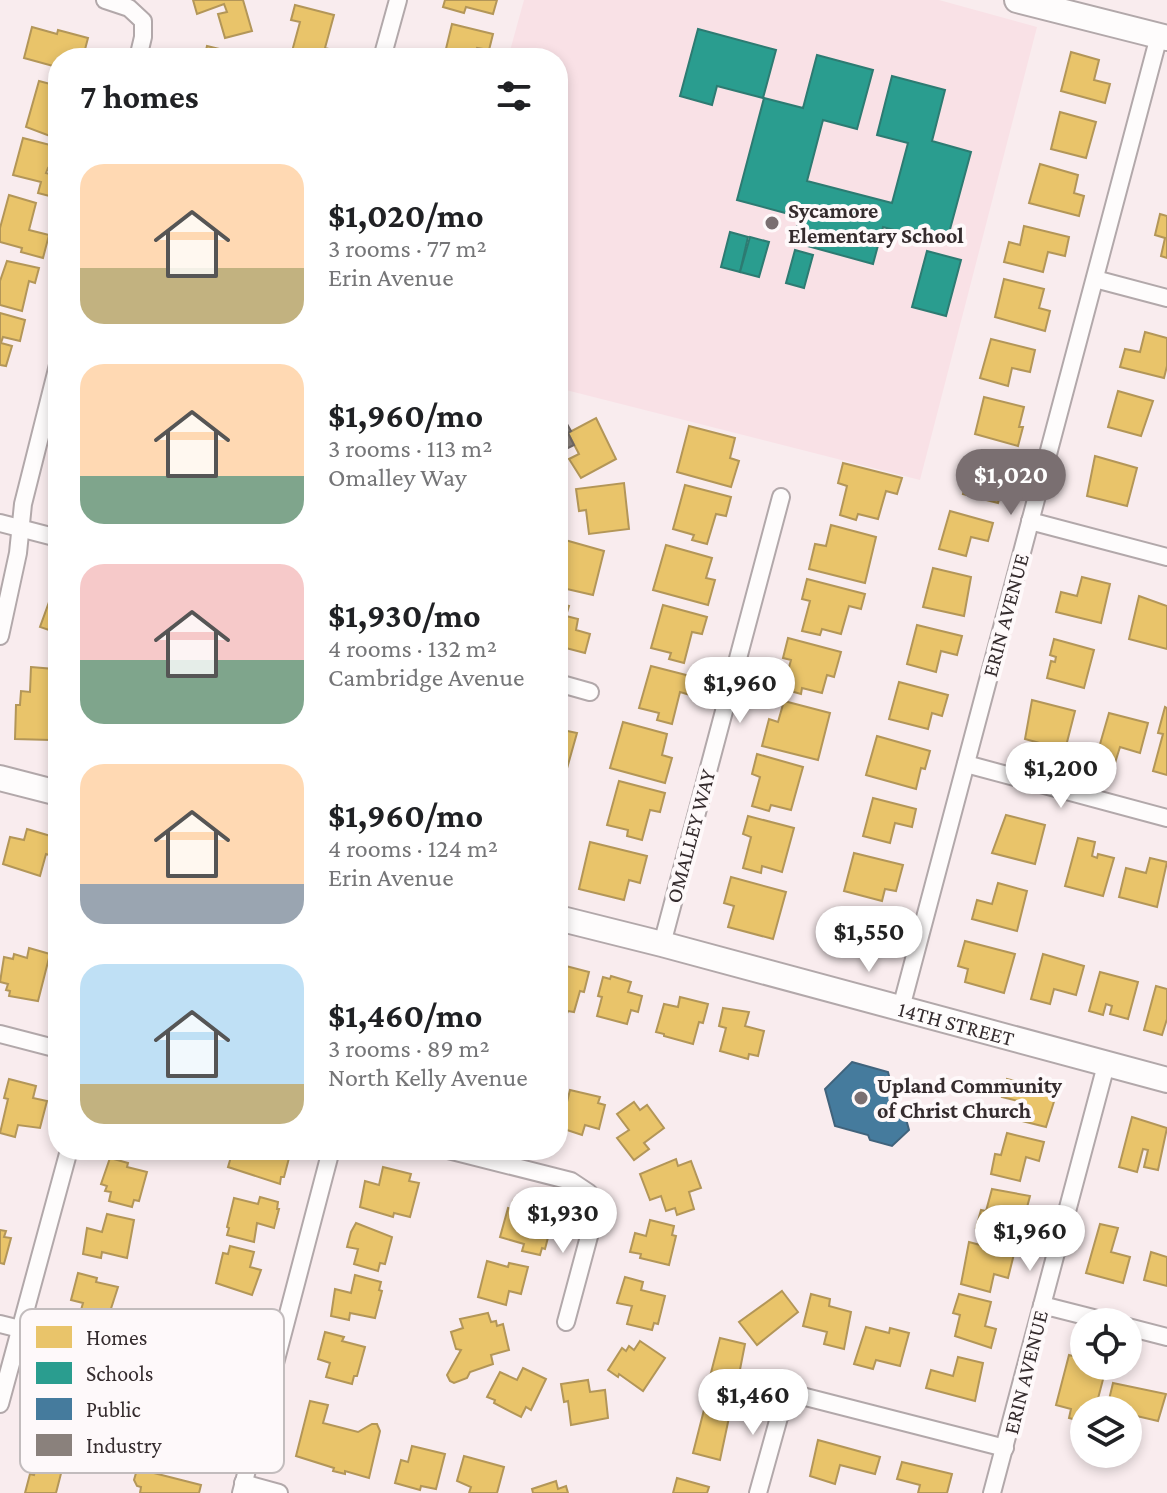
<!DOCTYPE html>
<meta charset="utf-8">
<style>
:root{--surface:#fff;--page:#f2f2f2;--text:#202124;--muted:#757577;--accent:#7a6f71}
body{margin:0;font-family:"Crimson Pro",serif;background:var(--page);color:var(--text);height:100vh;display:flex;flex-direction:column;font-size:30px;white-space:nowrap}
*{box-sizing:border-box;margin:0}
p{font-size:26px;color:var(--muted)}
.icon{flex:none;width:44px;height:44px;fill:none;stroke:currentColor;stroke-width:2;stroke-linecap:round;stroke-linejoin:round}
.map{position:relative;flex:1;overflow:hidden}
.sheet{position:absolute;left:48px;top:48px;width:520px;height:1112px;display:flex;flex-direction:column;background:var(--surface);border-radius:32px;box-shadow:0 4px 12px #0003}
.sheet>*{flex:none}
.buttons{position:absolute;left:1070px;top:1308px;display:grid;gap:16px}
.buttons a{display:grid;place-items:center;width:72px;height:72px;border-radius:50%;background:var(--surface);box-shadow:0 4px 12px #0003;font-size:40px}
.price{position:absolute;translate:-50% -68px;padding:0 18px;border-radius:28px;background:#fff;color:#222;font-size:26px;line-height:52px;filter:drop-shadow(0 2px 4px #0008)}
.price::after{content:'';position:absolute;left:50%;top:48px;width:24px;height:18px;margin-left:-12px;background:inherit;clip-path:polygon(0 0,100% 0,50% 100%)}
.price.current{background:var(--accent);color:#fff}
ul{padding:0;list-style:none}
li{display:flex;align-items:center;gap:24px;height:200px;padding:0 32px}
li span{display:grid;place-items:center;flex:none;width:224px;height:160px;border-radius:24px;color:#555}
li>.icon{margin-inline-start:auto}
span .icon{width:96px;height:96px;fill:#fffc;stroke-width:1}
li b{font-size:34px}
h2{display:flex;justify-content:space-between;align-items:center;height:96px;padding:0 32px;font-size:34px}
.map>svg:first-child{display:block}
</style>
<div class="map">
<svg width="1167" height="1493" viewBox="0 0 1167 1493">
<rect width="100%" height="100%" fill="#f9ecee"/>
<path fill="#f9e1e6" d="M524,0h415l98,27 -117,453 -362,-92v-330h-50z"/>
<g fill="#e9c46a" stroke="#b39658" stroke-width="2">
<path d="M193,0h50l9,31 -27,7 -7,-24 9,-2 -3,-8 -27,10z"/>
<path d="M445,0h52l-4,14 -27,-7 -2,6 -21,-6z"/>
<path d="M295,5l39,10 -9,33 19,5 -2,5h-40l-11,-3 9,-33 -9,-2z"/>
<path d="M452,24l41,10 -4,16 -12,-2 -3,10h-45l1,-5 14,4z"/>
<path d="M32,27l25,7 1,-4 30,8 -5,19 -11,-3 -2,4h-12v7l-5,1 -29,-8z"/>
<path d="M207,46l41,10 -1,2h-43z"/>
<path d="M1071,52l28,8 -5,20 16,4 -5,19 -44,-12z"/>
<path d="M39,81l19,5v53l-32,-12z"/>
<path d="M1060,112l36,10 -10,36 -35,-9z"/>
<path d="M23,138l35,9v23l-10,-2 -2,5 12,3 -1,22 -19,-5 3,-11 -28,-7z"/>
<path d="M1040,164l38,11 -4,18 10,3 -5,20 -50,-13z"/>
<path d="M9,195l27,8 -7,27 20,5 -6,23 -22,-6 1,-4 -22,-6v-14z"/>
<path d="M1160,214l7,2v42l-6,-2 4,-18 -10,-3z"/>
<path d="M1024,226l45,11 -4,19 -17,-4 -5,20 -39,-10 5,-20 11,3z"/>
<path d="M7,261l32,7 -4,15 -6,-2 -7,30 -22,-6v-24z"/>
<path d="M1004,279l40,10 -5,19 11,3 -5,20 -50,-14z"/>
<path d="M0,313l25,7 -5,21 -17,-4 -2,6 11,3 -6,20 -6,-1z"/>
<path d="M1145,332l22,6v28l-3,12 -44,-11 5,-18 15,3z"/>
<path d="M991,339l44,11 -5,22 -18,-4 -4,18 -28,-8z"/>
<path d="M1118,391l35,10 -12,35 -33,-9z"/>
<path d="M984,397l40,10 -5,20h4l-5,19 -43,-12z"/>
<path d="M596,418l20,41 -35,19 -12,-19 10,-5 -11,-21z"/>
<path d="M689,426l46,12 -5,20 9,3 -8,26 -54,-15z"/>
<path d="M1095,456l42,12 -10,38 -40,-10z"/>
<path d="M973,459l35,8 -10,36 -35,-9z"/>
<path d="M843,463l59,15 -5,16 -11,-3 -8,28 -20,-5 -2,6 -16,-5 7,-29 -9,-3z"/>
<path d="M624,483l5,46 -40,5 -3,-24 -7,1 -3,-22z"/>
<path d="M685,485l46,12 -5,19 -10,-2 -9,30 -15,-4 2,-5 -21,-6z"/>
<path d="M950,511l43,12 -5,18 -17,-4 -5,19 -27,-7z"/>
<path d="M831,525l45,12 -11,46 -56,-14 6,-25 11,2z"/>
<path d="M565,540l39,11 -11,44 -35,-8z"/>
<path d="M666,545l46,13 -6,20 9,2 -7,25 -55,-15z"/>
<path d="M933,568l38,9 -7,39 -41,-9z"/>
<path d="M1082,577l28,7 -9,39 -45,-11 5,-20 16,4z"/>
<path d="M807,579l58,15 -4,15 -12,-3 -8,28 -19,-5 -2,6 -18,-4 8,-30 -8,-2z"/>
<path d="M57,580h1v53l-18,-6z"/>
<path d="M1139,596l28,10v43l-38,-10z"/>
<path d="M558,603l11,3 -3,10 12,3 -2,11 14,4 -5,19 -27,-7z"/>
<path d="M663,605l44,12 -5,17 -10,-2 -8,31 -15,-4 2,-6 -20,-5z"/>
<path d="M917,625l45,11 -5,19 -16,-4 -5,21 -29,-8z"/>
<path d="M788,638l53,14 -7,25 -7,-2 -5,18 -20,-5 -1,6 -18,-5 8,-29 -8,-2z"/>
<path d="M1054,639l40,11 -10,38 -37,-10 4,-17 4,1 1,-5 -6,-2z"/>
<path d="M651,666l43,11 -4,18 -10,-3 -8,32 -15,-4 2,-7 -20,-5z"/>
<path d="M31,667l23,2 -3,71 -36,-1 1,-34h4l1,-14 9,1z"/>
<path d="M899,682l49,13 -6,21 -10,-3 -4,16 -39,-10z"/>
<path d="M1032,700l43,11 -10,39 -40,-11z"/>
<path d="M784,701l46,12 -12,47 -56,-14 7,-27 9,3z"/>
<path d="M1165,707l2,1v67l-14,-4 10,-37 -5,-1z"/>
<path d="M1109,713l39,10 -8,30 -20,-6 -5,16 -19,-5z"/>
<path d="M623,722l44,12 -5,21 10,3 -7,25 -55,-15z"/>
<path d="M558,729l19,4 -13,46 -6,-1z"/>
<path d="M877,736l53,15 -5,18 -4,-1 -5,21 -50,-14z"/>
<path d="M757,754l46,13 -12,43 -20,-5 -2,6 -17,-5 8,-29 -8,-3z"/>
<path d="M619,781l46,12 -5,19 -10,-2 -8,30 -15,-4 1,-6 -21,-5z"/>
<path d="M873,798l43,11 -4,18 -17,-4 -5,20 -27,-7z"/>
<path d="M1006,815l39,10 -10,39 -43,-11z"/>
<path d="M748,816l46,12 -12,44 -20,-6 -1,7 -18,-5 8,-31 -8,-3z"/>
<path d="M27,829l27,8 -5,18 -3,-1 -6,22 -37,-12 7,-27 14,3z"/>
<path d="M1078,838l17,4 -3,14 5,2 1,-4 16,4 -11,38 -38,-10z"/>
<path d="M590,842l57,14 -7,27 -11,-3 -5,20 -45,-11z"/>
<path d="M854,853l49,12 -7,26 -11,-2 -3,12 -38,-10z"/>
<path d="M1150,858l17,4 -10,45 -38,-10 7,-29 20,5z"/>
<path d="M731,877l55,15 -13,47 -45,-12 6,-21 -10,-3z"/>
<path d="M998,883l29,8 -10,40 -45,-12 5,-19 15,4z"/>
<path d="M843,912l39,11 -9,37 -40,-10z"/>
<path d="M965,941l50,13 -11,39 -39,-11 3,-13 -10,-3z"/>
<path d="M29,948l21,6 -12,47 -29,-5 1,-5 -4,-1 2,-6 -8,-2 4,-25 9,2 1,-5 13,4z"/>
<path d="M1043,954l41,12 -8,29 -22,-6 -4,15 -19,-5z"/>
<path d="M562,965l27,7 -5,20 -4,-1 -6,21 -6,-1 -3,8 -7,-1v-41z"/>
<path d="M1100,972l38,10 -10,37 -18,-5 2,-8 -6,-2 -3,11 -14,-4z"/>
<path d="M611,976l20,6 -3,10 14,4 -4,16 -7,-2 -4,14 -30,-8 5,-19 -4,-1 5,-19 7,2z"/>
<path d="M1156,986l11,3v30l-5,16 -18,-5z"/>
<path d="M680,997l28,7 -5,19 -4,-1 -6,22 -29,-8v-2l-8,-2 8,-28 14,3z"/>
<path d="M723,1008l26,4 -4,14 19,5 -6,25 -9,-2 -1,5 -28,-8 6,-23 -7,-2z"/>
<path d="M9,1079l27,7 -3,12 14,3 -7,27 -22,-3 -3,12 -15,-4 8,-34 -4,-1z"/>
<path d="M1007,1079l50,13 -11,35 -24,-6 4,-18 -24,-6z"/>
<path d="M570,1090l30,7 -2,6 7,2 -6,24 -14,-4 -3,10 -24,-8 3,-18 4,1z"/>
<path d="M634,1102l6,8 7,-5 17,23 -20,15 5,6 -15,11 -17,-22 12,-8 -12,-16z"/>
<path d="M1132,1117l35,11 -9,42 -14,-3 4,-17 -5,-1 -6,23 -18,-5z"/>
<path d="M1007,1133l37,9 -5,19 -13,-4 -6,24 -29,-7 4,-20 6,1z"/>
<path d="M233,1150l15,3 1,-3 36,1 -2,6 6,1 -5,19h-3l-1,7 -52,-17z"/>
<path d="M110,1158l18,5 -1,4 20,5 -8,29 -5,-1 -2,7 -23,-6 2,-9 -6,-1 2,-5 -6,-2z"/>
<path d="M676,1159l2,7 13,-5 10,27 -12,4 5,17 -17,6 -2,-7 -9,3 -5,-15 -11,4 -10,-26z"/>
<path d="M383,1167l28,7 -2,7 10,2 -9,34 -16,-4 -1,4 -33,-10 5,-26 14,4z"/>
<path d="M992,1189l38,7 -5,19 -11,-3 -6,25 -32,-9 5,-18 5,1z"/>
<path d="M260,1197l18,5 -1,7h2l-5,19 -17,-5 -3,19 -27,-7 2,-7 -2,-1 7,-29 24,6z"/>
<path d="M513,1201l27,7 -4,18 14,4 -5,19 -3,-1 -2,7 -18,-4 2,-7 -24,-7 8,-29 3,1z"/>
<path d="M107,1214l27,6 -7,38 -25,-6 -1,6 -18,-4 4,-26 15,4z"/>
<path d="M650,1220l24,6 -2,9 4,1 -7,29 -29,-7 1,-4 -11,-2 5,-19 11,3z"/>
<path d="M356,1223l36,14 -7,27 -5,-1 -2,8 -24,-7 4,-15 -11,-2 4,-15z"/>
<path d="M1100,1224l18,4 -7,24 19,5 -7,26 -37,-10z"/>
<path d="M0,1230l6,1 -2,6 7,1 -7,26 -4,-1z"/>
<path d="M969,1242l26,7 1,-4 19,5 -7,28 -14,-4 -4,18 -29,-8z"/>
<path d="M230,1246l24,6 -4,15 11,3 -9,25 -36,-12 7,-30 5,1z"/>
<path d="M1151,1252l16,5v29l-23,-6z"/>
<path d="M487,1261l21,6 1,-4 19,4 -7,27 -12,-3 -3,14 -28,-8z"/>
<path d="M78,1273l19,5 -1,4 22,5 -12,37 -27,-7 4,-14 -12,-3z"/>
<path d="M355,1275l26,7 -2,8 3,1 -7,27 -25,-5 -1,7 -18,-4 4,-27 16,4z"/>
<path d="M625,1277l18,5 -2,8 24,6 -7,28 -4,-1 -2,7 -25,-6 5,-18 -15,-3z"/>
<path d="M782,1291l16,21 -41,33 -18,-23z"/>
<path d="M811,1294l19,5 -1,7 22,6 -7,37 -20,-5 3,-12 -24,-6z"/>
<path d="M959,1294l32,8 -6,24 11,3 -5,19 -36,-12 5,-21 -7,-2z"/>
<path d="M488,1313l3,9 5,-1 1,5 6,-2 6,26 -18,5 2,9 -23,8 -3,6 -13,5 -4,-2 -3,-6 14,-25 -5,-1 -5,-17 12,-4 -3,-9z"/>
<path d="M866,1327l23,6 1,-5 19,5 -9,33 -24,-6 -3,9 -19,-5z"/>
<path d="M325,1332l19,5 -2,4 23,6 -8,29h-3l-2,8 -26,-7 4,-14 -12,-4z"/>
<path d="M720,1338l25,6 -10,51 -28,-7z"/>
<path d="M640,1341l25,17 -22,33 -24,-17 -1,3 -10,-7 14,-22 4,3 3,-5 5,4z"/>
<path d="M1069,1355l15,4v7l22,2 -11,42h-11v12l-15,-4 2,-9 -15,-4z"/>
<path d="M958,1357l25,6 -8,38 -49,-13 5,-18 22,6z"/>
<path d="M523,1368l23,11 -15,31 -5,-3 -5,10 -27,-14 1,-3 -8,-3 13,-25 17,8z"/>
<path d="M588,1380l2,12 15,-2 3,28 -37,7 -3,-24 -4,1 -3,-18z"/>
<path d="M1113,1383l53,11 -8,27 -30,-7v-4l-21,-2z"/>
<path d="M310,1401l18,4 -5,18 35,9 14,-8h5l3,7 -11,47 -24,-7v3l-12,-3 1,-3 -38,-12z"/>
<path d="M706,1402l25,6 -11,52 -27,-7z"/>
<path d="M818,1440l62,17 -5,17 -35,-9 -5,19 -25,-8z"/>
<path d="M412,1446l33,8 -9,35 -15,-3 -1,4 -25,-7 6,-23 7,2z"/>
<path d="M32,1449l33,9 -9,35h-31l5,-19 4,1 1,-4 -8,-2z"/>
<path d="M464,1456l40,11 -7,26h-28l2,-6 -14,-6z"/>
<path d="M902,1462l50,12 -5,19h-29l2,-8 -23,-6z"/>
<path d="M142,1470l59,15 -2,8h-59l1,-6 -4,-1 -3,-6 2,-7z"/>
<path d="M677,1478l32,9 -2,6h-34z"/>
<path d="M556,1481l2,8 8,-3 2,7h-35l-1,-4z"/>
</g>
<g fill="#2a9d8f" stroke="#2d7b72" stroke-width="2">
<path d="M698,29l78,21 -13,48 -46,-12 -5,19 -32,-9z"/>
<path d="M817,55l56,15 -16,59 -34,-9 -16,61 85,22 16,-60 -31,-8 15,-59 53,14 -13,51 39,11 -25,92 -63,-17 -10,37 -80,-22 7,-25 -63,-17 27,-102 39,10z"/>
<path d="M730,232l18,5 -8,35 -19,-5z"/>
<path d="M750,237l19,5 -10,35 -19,-5z"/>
<path d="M795,250l18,5 -9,33 -18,-5z"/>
<path d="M927,251l34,9 -15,56 -34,-9z"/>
</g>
<path fill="#457b9d" stroke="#40637c" stroke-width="2" d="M852,1062l36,10 9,34 6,2 6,22 -17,16 -22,-6 -2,-5 -33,-9 -10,-37z"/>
<path fill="#8a817c" stroke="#706865" stroke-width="2" d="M567,424l4,7 -3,2 6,12 -16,8v-24z"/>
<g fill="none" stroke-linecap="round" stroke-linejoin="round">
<g stroke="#b2a8aa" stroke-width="20">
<g id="street">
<path d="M105,0l24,8 14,13v16l-5,21"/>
<path d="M382,58l16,-58"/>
<path d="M1095,279l72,19"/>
<path d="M1030,521l137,36"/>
<path d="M0,523l58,15"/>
<path d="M0,636l18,-83 5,-49 35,-139"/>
<path d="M558,683l32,9"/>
<path d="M966,764l201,54"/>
<path d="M662,944l119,-447"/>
<path d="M901,1008l258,-972"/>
<path d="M0,1034l58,15"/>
<path d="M448,1150l123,31 18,12 6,21 -29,108"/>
<path d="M1042,1305l67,17"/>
<path d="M0,1324l20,5"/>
<path d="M1128,1327l39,10"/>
<path d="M0,1404l69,-254"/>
<path d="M243,1483l36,10"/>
<path d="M241,1493l90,-343"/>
<path d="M758,1493l28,-101 219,56"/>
<path d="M992,1493l114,-428"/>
</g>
</g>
<g stroke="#b2a8aa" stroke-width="28">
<g id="secondary">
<path d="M1017,0l150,38"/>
<path d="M0,778l58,15"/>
<path id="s1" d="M558,918l104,26 505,136"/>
</g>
</g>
<use href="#street" stroke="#fefcfc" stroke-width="16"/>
<use href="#secondary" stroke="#fefcfc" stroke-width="24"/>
</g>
<g fill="#7a6f71" stroke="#fef9fa" stroke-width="3">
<circle cx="772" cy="223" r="8"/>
<circle cx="861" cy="1098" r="8"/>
</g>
<g text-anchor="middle" stroke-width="8" stroke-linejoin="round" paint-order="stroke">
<g font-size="22" font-weight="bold" fill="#352c2e" stroke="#fef9fa" text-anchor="start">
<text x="788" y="218">Sycamore<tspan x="788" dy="25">Elementary School</tspan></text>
<text x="877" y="1093">Upland Community<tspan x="877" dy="25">of Christ Church</tspan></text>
</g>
<g font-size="22" fill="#352c2e" stroke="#fef9fa">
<text transform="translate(1005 615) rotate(-75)" y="8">ERIN AVENUE</text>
<text transform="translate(690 836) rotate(-75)" y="8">OMALLEY WAY</text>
<text dy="8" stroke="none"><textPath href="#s1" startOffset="412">14TH STREET</textPath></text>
<text transform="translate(1025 1372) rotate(-76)" y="8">ERIN AVENUE</text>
</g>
</g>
<rect x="20" y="1309" width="264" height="164" rx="12" fill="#fef9fa" stroke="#c2bcbd" stroke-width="2"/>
<rect x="36" y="1326" width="36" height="22" fill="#e9c46a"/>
<rect x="36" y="1362" width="36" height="22" fill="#2a9d8f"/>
<rect x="36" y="1398" width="36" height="22" fill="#457b9d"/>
<rect x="36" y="1434" width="36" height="22" fill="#8a817c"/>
<g font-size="22" fill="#352c2e">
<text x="86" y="1345">Homes</text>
<text x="86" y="1381">Schools</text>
<text x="86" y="1417">Public</text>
<text x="86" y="1453">Industry</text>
</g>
</svg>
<div class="buttons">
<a><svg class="icon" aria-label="locate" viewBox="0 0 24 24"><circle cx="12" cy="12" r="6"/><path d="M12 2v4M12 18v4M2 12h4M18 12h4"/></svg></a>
<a><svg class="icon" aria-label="layers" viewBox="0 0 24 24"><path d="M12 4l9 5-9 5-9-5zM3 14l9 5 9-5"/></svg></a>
</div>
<b class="price current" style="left:1011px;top:517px">$1,020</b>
<b class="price" style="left:740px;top:725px">$1,960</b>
<b class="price" style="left:1061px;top:810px">$1,200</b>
<b class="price" style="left:869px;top:974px">$1,550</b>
<b class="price" style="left:563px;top:1255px">$1,930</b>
<b class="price" style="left:1030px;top:1273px">$1,960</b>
<b class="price" style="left:753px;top:1437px">$1,460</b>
<section class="sheet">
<h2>7 homes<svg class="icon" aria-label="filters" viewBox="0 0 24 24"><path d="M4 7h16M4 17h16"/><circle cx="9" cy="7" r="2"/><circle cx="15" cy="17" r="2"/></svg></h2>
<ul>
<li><span style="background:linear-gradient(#ffd9b3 65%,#c2b280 0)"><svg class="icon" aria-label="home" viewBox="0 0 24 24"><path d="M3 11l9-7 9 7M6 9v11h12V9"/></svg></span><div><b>$1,020/mo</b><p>3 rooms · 77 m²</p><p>Erin Avenue</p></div></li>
<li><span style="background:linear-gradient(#ffd9b3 70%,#7fa58c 0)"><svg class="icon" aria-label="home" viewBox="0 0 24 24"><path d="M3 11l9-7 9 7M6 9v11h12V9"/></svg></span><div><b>$1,960/mo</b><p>3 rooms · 113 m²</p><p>Omalley Way</p></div></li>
<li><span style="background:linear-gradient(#f6c9c9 60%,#7fa58c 0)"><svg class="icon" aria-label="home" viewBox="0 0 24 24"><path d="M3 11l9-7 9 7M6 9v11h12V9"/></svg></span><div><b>$1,930/mo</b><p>4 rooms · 132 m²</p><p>Cambridge Avenue</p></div></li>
<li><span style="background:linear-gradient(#ffd9b3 75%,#9aa5b1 0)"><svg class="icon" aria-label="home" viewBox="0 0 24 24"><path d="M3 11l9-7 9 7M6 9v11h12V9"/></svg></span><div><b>$1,960/mo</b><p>4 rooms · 124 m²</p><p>Erin Avenue</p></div></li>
<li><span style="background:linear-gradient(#bfe0f5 75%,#c2b280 0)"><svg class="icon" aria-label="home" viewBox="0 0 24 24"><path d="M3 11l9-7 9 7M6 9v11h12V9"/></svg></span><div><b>$1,460/mo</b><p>3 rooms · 89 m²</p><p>North Kelly Avenue</p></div></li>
</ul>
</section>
</div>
